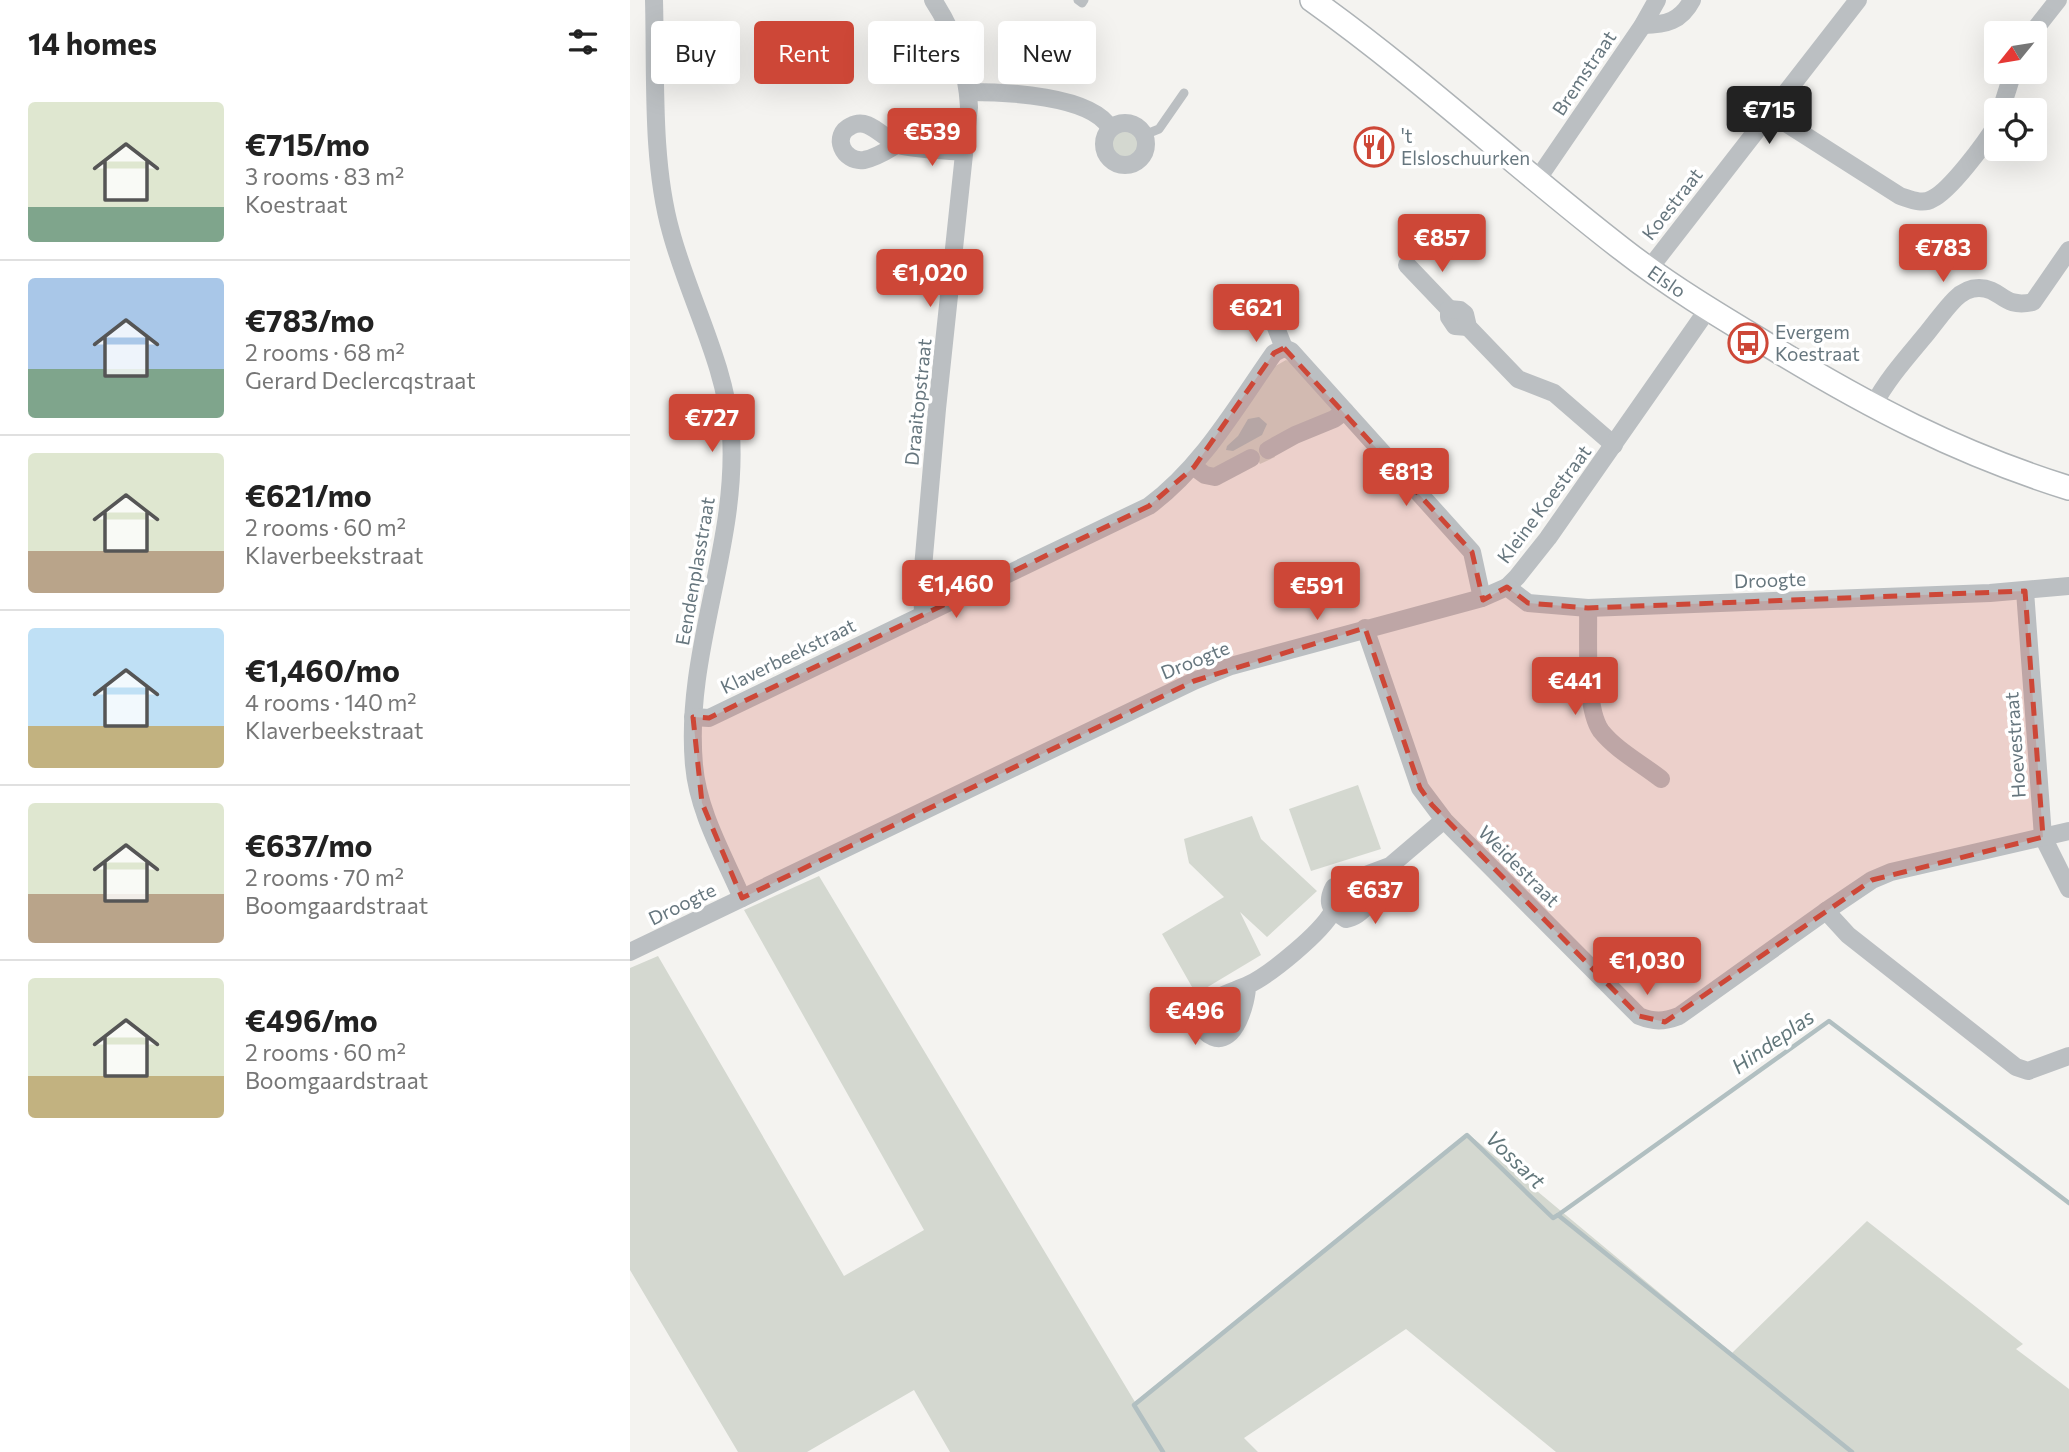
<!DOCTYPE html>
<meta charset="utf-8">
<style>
:root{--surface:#fff;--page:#f6f6f6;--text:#222;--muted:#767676;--line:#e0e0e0;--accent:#cd4737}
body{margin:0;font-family:Commissioner,sans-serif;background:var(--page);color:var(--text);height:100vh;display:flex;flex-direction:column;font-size:26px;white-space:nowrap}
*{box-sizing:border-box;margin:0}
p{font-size:23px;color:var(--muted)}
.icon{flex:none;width:38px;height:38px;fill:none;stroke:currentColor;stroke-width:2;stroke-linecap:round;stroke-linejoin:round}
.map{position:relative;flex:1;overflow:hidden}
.side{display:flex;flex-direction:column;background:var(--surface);width:630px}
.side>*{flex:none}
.hud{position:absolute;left:21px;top:21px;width:665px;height:63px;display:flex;gap:14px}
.needle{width:46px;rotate:240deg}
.controls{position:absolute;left:1354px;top:21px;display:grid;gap:14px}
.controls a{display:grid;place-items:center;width:63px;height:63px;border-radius:7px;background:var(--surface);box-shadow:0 7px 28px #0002;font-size:35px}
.price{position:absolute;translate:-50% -60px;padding:0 16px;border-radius:7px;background:var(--accent);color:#fff;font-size:23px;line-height:46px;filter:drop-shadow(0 2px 4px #0008)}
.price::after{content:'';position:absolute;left:50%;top:42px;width:21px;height:16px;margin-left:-10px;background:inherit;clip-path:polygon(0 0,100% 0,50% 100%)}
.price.active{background:#222;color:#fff}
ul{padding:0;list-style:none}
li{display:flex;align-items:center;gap:21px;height:175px;padding:0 28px}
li+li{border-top:2px solid var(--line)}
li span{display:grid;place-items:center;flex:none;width:196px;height:140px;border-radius:7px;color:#555}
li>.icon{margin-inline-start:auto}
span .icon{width:84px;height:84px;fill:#fffc;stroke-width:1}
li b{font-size:30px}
h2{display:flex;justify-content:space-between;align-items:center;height:84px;padding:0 28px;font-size:30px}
.chip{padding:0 24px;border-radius:7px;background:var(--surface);box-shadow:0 7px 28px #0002;font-size:24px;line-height:63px}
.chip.active{background:var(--accent);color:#fff}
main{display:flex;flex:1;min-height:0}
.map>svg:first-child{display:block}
</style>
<main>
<section class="side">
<h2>14 homes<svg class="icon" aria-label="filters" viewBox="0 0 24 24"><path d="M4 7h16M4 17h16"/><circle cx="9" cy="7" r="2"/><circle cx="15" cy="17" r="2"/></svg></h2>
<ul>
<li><span style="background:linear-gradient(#dfe7d0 75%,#7fa58c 0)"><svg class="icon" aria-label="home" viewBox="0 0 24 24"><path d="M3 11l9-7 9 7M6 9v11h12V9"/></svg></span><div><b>€715/mo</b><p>3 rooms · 83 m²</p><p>Koestraat</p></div></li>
<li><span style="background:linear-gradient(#a9c7e8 65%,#7fa58c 0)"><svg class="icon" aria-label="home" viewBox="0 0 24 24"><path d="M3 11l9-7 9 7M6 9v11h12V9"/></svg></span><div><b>€783/mo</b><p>2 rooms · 68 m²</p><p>Gerard Declercqstraat</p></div></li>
<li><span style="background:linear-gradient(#dfe7d0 70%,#b9a48a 0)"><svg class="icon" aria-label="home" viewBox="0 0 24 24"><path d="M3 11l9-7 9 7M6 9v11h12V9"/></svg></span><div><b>€621/mo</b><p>2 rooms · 60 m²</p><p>Klaverbeekstraat</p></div></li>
<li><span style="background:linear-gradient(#bfe0f5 70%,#c2b280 0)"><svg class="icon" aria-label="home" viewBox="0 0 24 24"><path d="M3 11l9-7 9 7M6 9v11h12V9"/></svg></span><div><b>€1,460/mo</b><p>4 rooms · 140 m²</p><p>Klaverbeekstraat</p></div></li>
<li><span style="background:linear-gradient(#dfe7d0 65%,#b9a48a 0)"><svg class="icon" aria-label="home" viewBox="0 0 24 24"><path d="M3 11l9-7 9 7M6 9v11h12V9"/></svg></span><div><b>€637/mo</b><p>2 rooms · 70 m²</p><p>Boomgaardstraat</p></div></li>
<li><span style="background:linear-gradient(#dfe7d0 70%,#c2b280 0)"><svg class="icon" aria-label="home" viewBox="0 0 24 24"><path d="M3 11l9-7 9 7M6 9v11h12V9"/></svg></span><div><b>€496/mo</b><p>2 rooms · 60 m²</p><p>Boomgaardstraat</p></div></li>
</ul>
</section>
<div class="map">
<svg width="1439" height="1452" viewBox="0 0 1439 1452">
<rect width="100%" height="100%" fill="#f4f3f0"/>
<g fill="#d4d8d0">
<circle cx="495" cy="143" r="15"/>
<path d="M656,360l10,6 40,43 -63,43 2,5 -15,7 -6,-11 -49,18 -1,-11 68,-92z"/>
<path d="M728,785l23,64 -70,22 -22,-62z"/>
<path d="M622,816l9,23 56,52 -50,46 -27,-25 21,43 -65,39 -34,-60 62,-37 -35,-34 -5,-24z"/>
<path d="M189,876l316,526 332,-269 265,220 135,-132 156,123 -7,5 53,40v63h-513l-150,-123 -162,109 14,14h-308l-36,-62 -107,62h-69l-108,-182v-302l28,-12 186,320 80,-46 -180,-320z"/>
</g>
<path fill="#b1bfc1" d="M629,417l8,7 -5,11 -29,16 -7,-1 1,-4 11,-10 10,-17z"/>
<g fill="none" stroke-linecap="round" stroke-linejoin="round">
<g stroke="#b1bfc1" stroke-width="4.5">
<path d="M928,1215l271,-194 240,182"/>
<path d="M533,1452l-29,-47 333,-270 86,83 5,-3 294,237"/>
</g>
<g stroke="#aeb3b6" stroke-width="26">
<g id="secondary">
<path id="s1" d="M682,0c108,77 205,168 310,249 46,36 96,66 146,96 100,61 189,108 301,143"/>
</g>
</g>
<g stroke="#bbbfc2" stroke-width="9">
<path d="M448,0l4,3 2,-3"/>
<path d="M514,135l15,-6 25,-36"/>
</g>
<g stroke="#bbbfc2" stroke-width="18">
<path d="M24,0c2,73 -3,161 17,232 18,67 55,132 60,202 7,112 -47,219 -37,331 4,47 30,91 48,133"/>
<path d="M1013,25c23,0 38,-4 49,-25"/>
<path d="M1402,33l26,-33"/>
<path d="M339,92c35,0 122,3 141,36"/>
<path d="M1371,110l12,-38"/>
<path d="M1140,113l130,83c10,3 22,9 32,3 18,-8 54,-57 65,-75"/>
<circle cx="495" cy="144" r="21"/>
<path d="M268,144c-10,6 -22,14 -34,16 -21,3 -33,-25 -13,-34 18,-10 32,13 48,19 15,5 48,5 65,7"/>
<path d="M907,180l106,-155 14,-25"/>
<path d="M777,265l42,44v8l6,9 13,1"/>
<path d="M1019,269l209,-269"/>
<path d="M819,309l11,1 5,4 3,13 50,52 36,14 60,52"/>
<path d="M645,325l9,23"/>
<path d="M1243,406c14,-27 35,-50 54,-73 9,-11 18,-24 28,-34 6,-6 15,-11 24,-11 23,0 23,21 54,14l36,-52"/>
<path d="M638,450l27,-15 39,-16 11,-8"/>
<path d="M564,467l11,8 10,2 36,-19"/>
<path d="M877,587l10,-10 31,-39 160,-229"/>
<path d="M1395,591l18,246 26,52"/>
<path d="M958,608c1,31 -4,99 13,123 15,19 41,33 60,48"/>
<path d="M293,615l-1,-36 15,-170 32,-302c-2,-39 -15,-75 -36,-107"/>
<path d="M735,628l55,160 24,32 195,196c15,6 24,6 40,0l147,-105 46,-31 19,-8 178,-41"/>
<path d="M63,717l16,1 440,-212c53,-39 87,-99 125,-153l10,-5 7,3 181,201 10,46"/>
<path d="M760,866c-10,18 -22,50 -44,53 -15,-9 -21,-15 -12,-32l56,-21 54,-46"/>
<path d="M1196,911l22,24 168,132 12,4 41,-15"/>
<path d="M0,952l564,-271 37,-15 251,-68 25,-11 21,16 60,5 402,-15 79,-7"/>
<path d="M617,986c0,15 -12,60 -34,51 -12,-5 -18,-22 -8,-31 11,-10 30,-15 43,-21 23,-11 73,-52 85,-74"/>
</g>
<use href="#secondary" stroke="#fff" stroke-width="23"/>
</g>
<path fill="#cd4737" fill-opacity="0.2" stroke="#cd4737" stroke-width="5" stroke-dasharray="14 9" stroke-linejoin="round" d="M654,348l188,204 11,48 24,-13 21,16 60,5 437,-17 18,246 -171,43 -207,142 -26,-6 -207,-211 -12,-17 -55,-160 -171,53 -452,217 -40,-95 -9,-86 16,1 440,-212 45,-39 80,-114z"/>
<defs>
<g id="restaurant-ring" transform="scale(2.0125)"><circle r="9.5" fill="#fff" stroke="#cd4737" stroke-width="1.5"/><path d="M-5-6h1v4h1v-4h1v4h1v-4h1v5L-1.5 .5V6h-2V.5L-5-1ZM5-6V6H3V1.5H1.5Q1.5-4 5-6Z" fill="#cd4737"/></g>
<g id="bus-ring" transform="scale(2.0125)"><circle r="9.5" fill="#fff" stroke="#cd4737" stroke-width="1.5"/><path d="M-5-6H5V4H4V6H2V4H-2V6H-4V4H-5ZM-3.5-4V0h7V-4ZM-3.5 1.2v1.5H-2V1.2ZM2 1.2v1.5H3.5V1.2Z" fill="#cd4737"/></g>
</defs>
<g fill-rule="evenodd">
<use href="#restaurant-ring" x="744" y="147"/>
<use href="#bus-ring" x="1118" y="343"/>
</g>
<g text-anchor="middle" stroke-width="7" stroke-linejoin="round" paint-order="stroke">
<g font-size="19" fill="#66767e" stroke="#fff">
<text transform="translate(954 73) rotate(-56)" y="7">Bremstraat</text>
<text transform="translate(1042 204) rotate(-52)" y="7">Koestraat</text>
<text dy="7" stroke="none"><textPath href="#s1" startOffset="453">Elslo</textPath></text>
<text transform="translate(288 402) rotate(-84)" y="7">Draaitopstraat</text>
<text transform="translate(914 504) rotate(-53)" y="7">Kleine Koestraat</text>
<text transform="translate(65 571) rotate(-80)" y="7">Eendenplasstraat</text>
<text transform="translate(1140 580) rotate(-2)" y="7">Droogte</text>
<text transform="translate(158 656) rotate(-26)" y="7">Klaverbeekstraat</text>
<text transform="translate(565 660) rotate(-22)" y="7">Droogte</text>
<text transform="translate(1385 745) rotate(-94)" y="7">Hoevestraat</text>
<text transform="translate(889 866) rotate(45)" y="7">Weidestraat</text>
<text transform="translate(52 904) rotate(-26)" y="7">Droogte</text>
</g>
<g font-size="19" fill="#66767e" stroke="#fff" text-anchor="start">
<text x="771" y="143">'t<tspan x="771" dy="22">Elsloschuurken</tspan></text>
<text x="1145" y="339">Evergem<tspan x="1145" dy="22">Koestraat</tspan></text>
</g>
<g font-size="21" font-style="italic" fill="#62777b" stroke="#fff">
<text transform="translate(1143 1042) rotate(-35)" y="7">Hindeplas</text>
<text transform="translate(885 1160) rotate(44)" y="7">Vossart</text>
</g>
</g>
</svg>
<div class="controls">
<a><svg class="needle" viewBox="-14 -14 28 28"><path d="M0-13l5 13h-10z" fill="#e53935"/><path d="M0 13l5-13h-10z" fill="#767676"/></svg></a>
<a><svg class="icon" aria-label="locate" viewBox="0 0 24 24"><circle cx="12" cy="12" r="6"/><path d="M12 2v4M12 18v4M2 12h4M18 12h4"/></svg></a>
</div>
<b class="price active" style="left:1139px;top:146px">€715</b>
<b class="price" style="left:302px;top:168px">€539</b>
<b class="price" style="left:812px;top:274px">€857</b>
<b class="price" style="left:1313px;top:284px">€783</b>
<b class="price" style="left:300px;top:309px">€1,020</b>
<b class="price" style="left:626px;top:344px">€621</b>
<b class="price" style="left:82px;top:454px">€727</b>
<b class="price" style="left:776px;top:508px">€813</b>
<b class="price" style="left:326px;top:620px">€1,460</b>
<b class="price" style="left:687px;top:622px">€591</b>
<b class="price" style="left:945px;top:717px">€441</b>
<b class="price" style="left:745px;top:926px">€637</b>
<b class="price" style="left:1017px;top:997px">€1,030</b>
<b class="price" style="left:565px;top:1047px">€496</b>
<div class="hud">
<a class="chip">Buy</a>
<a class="chip active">Rent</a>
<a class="chip">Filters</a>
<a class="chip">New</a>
</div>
</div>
</main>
